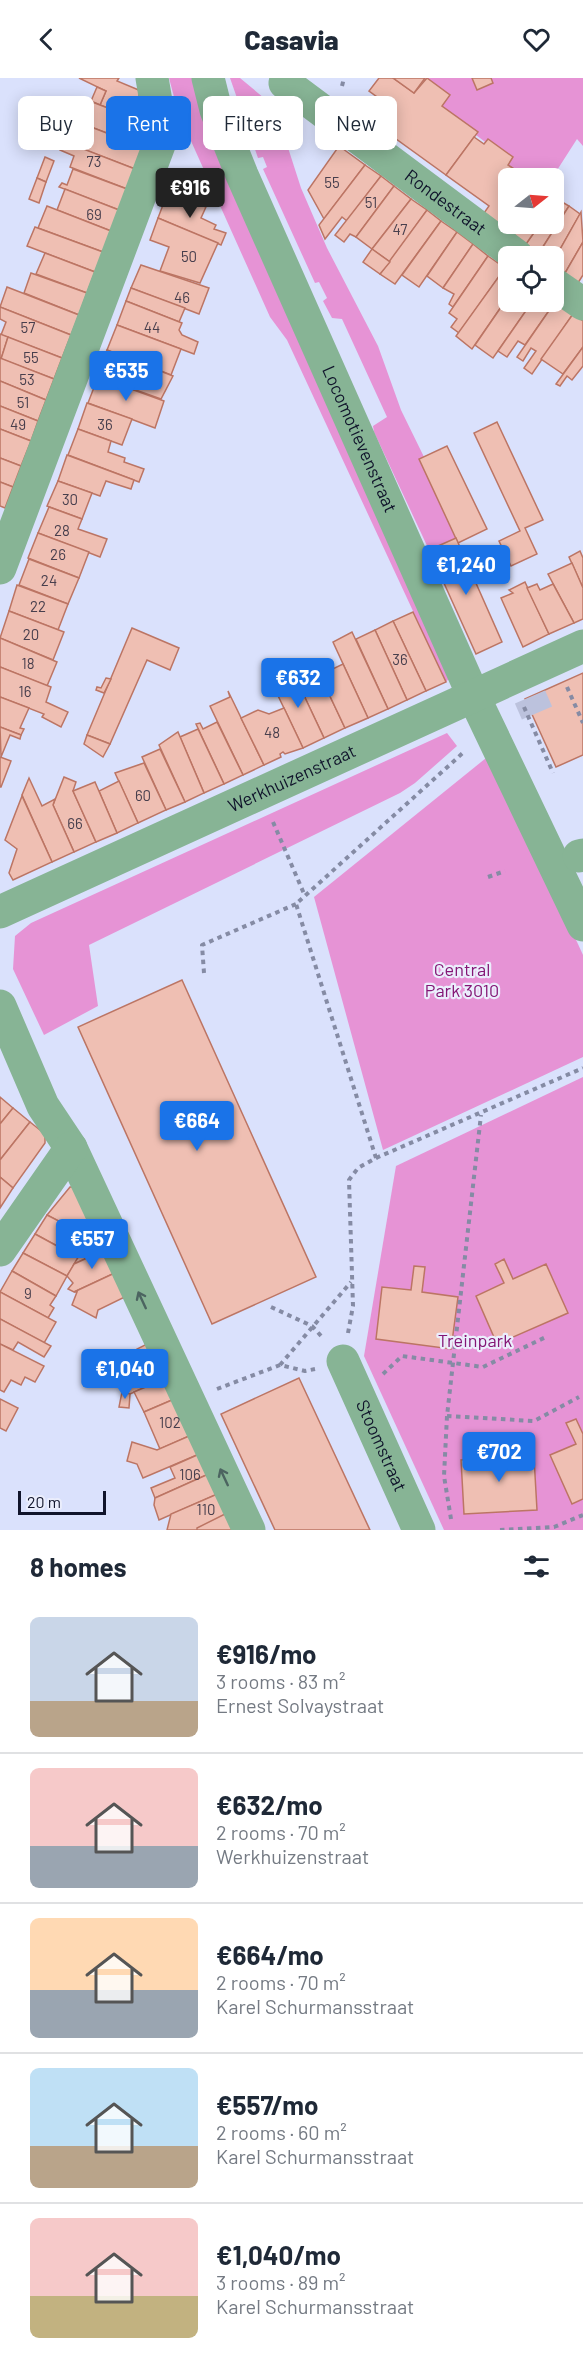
<!DOCTYPE html>
<meta charset="utf-8">
<style>
:root{--surface:#fff;--page:#f6f6f7;--text:#1f2937;--muted:#747a83;--line:#e0e1e3;--accent:#1a73e8}
body{margin:0;font-family:Barlow,sans-serif;background:var(--page);color:var(--text);height:100vh;display:flex;flex-direction:column;font-size:22px;white-space:nowrap}
*{box-sizing:border-box;margin:0}
p{font-size:20px;color:var(--muted)}
.icon{flex:none;width:33px;height:33px;fill:none;stroke:currentColor;stroke-width:2;stroke-linecap:round;stroke-linejoin:round}
.map{position:relative;height:1452px;overflow:hidden}
.side{display:flex;flex-direction:column;background:var(--surface);flex:1}
.side>*{flex:none}
.banner{position:absolute;left:18px;top:18px;width:548px;height:54px;display:flex;gap:12px}
.needle{width:39px;rotate:73deg}
.controls{position:absolute;left:498px;top:90px;display:grid;gap:12px}
.controls a{display:grid;place-items:center;width:66px;height:66px;border-radius:9px;background:var(--surface);box-shadow:0 3px 15px #0003;font-size:30px}
.scale{position:absolute;left:18px;bottom:15px;width:88px;box-sizing:border-box;padding-left:6px;border:3px solid #10142b;border-top:0;font-size:16px;line-height:21px;white-space:nowrap;color:#10142b;-webkit-text-stroke:4px #ebeefc;paint-order:stroke}
.price{position:absolute;translate:-50% -51px;padding:0 14px;border-radius:6px;background:var(--accent);color:#fff;font-size:20px;line-height:39px;filter:drop-shadow(0 2px 3px #0008)}
.price::after{content:'';position:absolute;left:50%;top:36px;width:18px;height:14px;margin-left:-9px;background:inherit;clip-path:polygon(0 0,100% 0,50% 100%)}
.price.on{background:#222;color:#fff}
ul{padding:0;list-style:none}
li{display:flex;align-items:center;gap:18px;height:150px;padding:0 30px}
li+li{border-top:2px solid var(--line)}
li span{display:grid;place-items:center;flex:none;width:168px;height:120px;border-radius:9px;color:#555}
li>.icon{margin-inline-start:auto}
span .icon{width:72px;height:72px;fill:#fffc;stroke-width:1}
li b{font-size:26px}
h2{display:flex;justify-content:space-between;align-items:center;height:72px;padding:0 30px;font-size:26px}
.chip{padding:0 21px;border-radius:9px;background:var(--surface);box-shadow:0 3px 15px #0003;font-size:21px;line-height:54px}
.chip.on{background:var(--accent);color:#fff}
header{display:flex;justify-content:space-between;align-items:center;height:78px;padding:0 30px;background:var(--surface);font-size:27px;font-weight:800}
.map>svg:first-child{display:block}
</style>
<header><svg class="icon" aria-label="back" viewBox="0 0 24 24"><path d="M15 5l-7 7 7 7"/></svg>Casavia<svg class="icon" aria-label="heart" viewBox="0 0 24 24"><path d="M12 20l-8-8c-3-5 5-10 8-4 3-6 11-1 8 4z"/></svg></header>
<div class="map">
<svg width="583" height="1452" viewBox="0 0 583 1452">
<rect width="100%" height="100%" fill="#dae1fc"/>
<g fill="#e693d5">
<path d="M169,0h26l257,597 -6,7 -159,-342 -17,-23 -79,-176 -5,1z"/>
<path d="M230,0h10l42,35 -1,13 20,62 26,60 51,98 23,64 23,47 -4,2 36,79 -27,12 -55,-118 -1,-6 14,-9 -45,-98 -10,-1 -9,-17 4,-3 -8,-16 -4,1 -52,-114 4,-2 -4,-10 -5,1z"/>
<path d="M420,0h163v68l-6,-7 -25,39h-31l-16,-12 4,-6 -70,-53 7,-9z"/>
<path d="M447,655l10,13 -42,37 -15,10 -311,152 9,61 -54,29 -31,-66 2,-33 16,-13z"/>
<path d="M491,676l92,201v102l-200,93 -69,-253z"/>
<path d="M583,999v453h-139l-80,-174 32,-190z"/>
</g>
<g fill="#efbfb3" stroke="#bc7564" stroke-width="1.5">
<path d="M79,0h40l-2,3 24,10 -4,9 6,2 -7,17 -36,-14 6,-14z"/>
<path d="M379,0h14l21,15 13,-15 23,17 -8,11 36,26 -32,43 -83,-60 14,-18 -8,-6z"/>
<path d="M393,0h32l-11,15z"/>
<path d="M472,0h19l2,5 -16,7z"/>
<path d="M97,9l9,4 -6,14 -9,-4z"/>
<path d="M87,22l60,23 2,8 -6,16 -65,-25z"/>
<path d="M78,44l65,25 -8,22 -66,-25z"/>
<path d="M474,59l10,7 4,-5 25,18 -5,8 20,13h-20v46h14l-8,11 -30,-22 5,-7 -43,-31z"/>
<path d="M63,63l72,28 -8,20 -57,-22 4,-11 -14,-6z"/>
<path d="M339,68l26,19 -41,54 -16,-29z"/>
<path d="M45,79l9,4 -8,21 -9,-4z"/>
<path d="M365,87l16,11 -34,45 -5,-4 -17,22 -6,-14z"/>
<path d="M73,91l54,20 -8,21 -60,-23 3,-4 5,2z"/>
<path d="M381,98l13,10 -38,51 -6,-3 -6,8 -9,-7z"/>
<path d="M37,100l9,4 -7,21 -10,-4z"/>
<path d="M394,108l17,13 -39,50 -16,-12z"/>
<path d="M65,111l54,21 -8,21 -54,-21z"/>
<path d="M166,119l19,8 2,-6 19,8 -5,11 15,7 -2,4 12,4 -5,12 -63,-27z"/>
<path d="M411,121l16,11 -37,52 -18,-13z"/>
<path d="M557,121l12,7 -30,47 -13,-9 14,-20h14v-20z"/>
<path d="M47,128l64,25 -8,21 -65,-24z"/>
<path d="M569,128l11,8 -26,46v-4h-10l-5,-3z"/>
<path d="M427,132l14,11 -46,63 -15,-10z"/>
<path d="M581,134l2,30 -22,38 -7,-5v-15z"/>
<path d="M158,140l60,25 -18,40 -40,-12 9,-24 -19,-7z"/>
<path d="M441,143l16,11 -38,55 -17,-12z"/>
<path d="M522,146h18l-14,20 -12,-9z"/>
<path d="M35,149l68,25 -8,20 -68,-26z"/>
<path d="M457,154l16,12 -30,44 -16,-12z"/>
<path d="M583,164v33l-9,14 -13,-9z"/>
<path d="M473,166l15,12 -35,51 -4,-3 5,-10 -11,-6z"/>
<path d="M372,171l18,13 -10,12 -17,-12z"/>
<path d="M45,175l50,19 -8,21 -51,-19z"/>
<path d="M488,178l17,12 -46,65 -8,-6 6,-8 -8,-6z"/>
<path d="M141,187l68,23 -10,26 -68,-26z"/>
<path d="M505,190l3,2v27l-36,52 -16,-13z"/>
<path d="M31,195l56,20 -8,22 -55,-22z"/>
<path d="M7,209l72,28 -8,20 -71,-28z"/>
<path d="M131,210l54,20 -6,14 -53,-21z"/>
<path d="M508,219v5h24l-39,56 -18,-13z"/>
<path d="M126,223l56,22 -3,7 3,5 16,7 -4,12 -77,-29z"/>
<path d="M532,224h23l-30,43 -7,-4 -11,16 -9,-6z"/>
<path d="M555,224l18,12 -41,60 -8,-6 12,-17 -5,-3 -8,13 -6,-4z"/>
<path d="M0,229l71,28 -9,23 -61,-23 5,-13 -6,-3z"/>
<path d="M573,236l10,7v26l-20,27 -22,-15z"/>
<path d="M117,247l64,24 -10,26 -64,-25z"/>
<path d="M0,256l8,3 -7,22 -1,-1z"/>
<path d="M8,259l54,21 -8,21 -53,-20z"/>
<path d="M583,269v19l-11,14 -5,-4 -7,10 -4,-2z"/>
<path d="M107,272l66,26 -12,23 -65,-23z"/>
<path d="M0,280l54,21 -8,21 -46,-19z"/>
<path d="M98,299l66,24 -9,27 -67,-25z"/>
<path d="M0,303l46,19 -8,21 -38,-15z"/>
<path d="M87,325l45,16 -10,26 -44,-16z"/>
<path d="M0,328l38,15 -7,20 -31,-12z"/>
<path d="M497,344l46,98 -18,8 12,26 -26,12 -12,-25 21,-10 -46,-98z"/>
<path d="M0,351l31,12 -10,25 -21,-8z"/>
<path d="M78,351l33,12 -3,11 17,6 -1,4 20,7 -5,13 -71,-27z"/>
<path d="M447,368l40,83 -29,14 -39,-84z"/>
<path d="M67,377l67,25 -3,9 -25,-8 -6,15 -42,-15z"/>
<path d="M0,380l21,8 -8,21 -13,-5z"/>
<path d="M58,403l34,12 -10,26 -35,-13z"/>
<path d="M0,404l13,5 -8,21 -5,-2z"/>
<path d="M49,429l33,12 -4,10 29,10 -7,18 -62,-24z"/>
<path d="M38,455l51,19 -10,26 -51,-20z"/>
<path d="M456,460l46,104 -26,12 -47,-104z"/>
<path d="M580,473l3,7v30l-14,-31z"/>
<path d="M29,481l50,19 -11,26 -49,-19z"/>
<path d="M572,485l11,25v31l-9,4 -26,-49z"/>
<path d="M525,504l24,52 -26,13 -22,-49 12,-5 -4,-3z"/>
<path d="M537,506l3,6 13,-6 21,39 -25,11 -22,-46z"/>
<path d="M17,507l51,19 -10,26 -49,-19z"/>
<path d="M9,533l55,21 -11,28 -53,-22z"/>
<path d="M413,534l33,70 -20,9 -33,-70z"/>
<path d="M393,543l33,70 -19,9 -32,-70z"/>
<path d="M132,550l47,20 -9,22 -23,-10 -37,84 -23,-9z"/>
<path d="M375,552l32,70 -19,9 -32,-70z"/>
<path d="M352,554l36,77 -20,9 -35,-76z"/>
<path d="M0,560l57,24 -10,24 -47,-19z"/>
<path d="M313,582l32,68 -21,10 -32,-68z"/>
<path d="M343,586l25,54 -23,10 -25,-53z"/>
<path d="M0,589l51,20 -5,15 22,10 -7,15 -19,-10 2,-3 -44,-17z"/>
<path d="M291,590l33,70 -21,10 -31,-65 12,-6 -1,-6z"/>
<path d="M583,595v82l-27,12 -31,-68z"/>
<path d="M106,600l5,1 -7,14 -8,-3 1,-3 4,1z"/>
<path d="M228,613l36,74 -21,10 -33,-69 20,-9z"/>
<path d="M0,619l29,11 -9,20 4,1 -3,6 -21,-8z"/>
<path d="M284,630l19,40 -18,6 -2,-2 -3,2 1,3 -17,8 -23,-47 17,-8 11,4z"/>
<path d="M217,644l26,53 -19,9 -28,-60 4,-1 3,6z"/>
<path d="M0,649l21,8 -1,4 -10,-4 -9,22z"/>
<path d="M198,651l26,55 -20,9 -24,-56z"/>
<path d="M178,654l26,61 -19,9 -26,-57z"/>
<path d="M87,657l23,9 -7,13 -19,-13z"/>
<path d="M160,671l25,53 -19,8 -24,-53z"/>
<path d="M0,679l11,4 -10,26h-1z"/>
<path d="M144,685l22,47 -28,13 -23,-50z"/>
<path d="M64,699l12,5 -3,9 23,51 -22,10 -21,-47z"/>
<path d="M29,700l13,28 13,-7 -2,6 21,47 -22,10 -30,-67z"/>
<path d="M119,703l19,42 -21,10 -18,-42z"/>
<path d="M95,704l22,51 -21,9 -23,-51z"/>
<path d="M22,718l30,66 -39,18 -4,-7 8,-24 -12,-9z"/>
<path d="M182,902l134,297 -104,47 -134,-297z"/>
<path d="M0,1019l13,11 -13,16z"/>
<path d="M13,1030l17,14 -30,38v-36z"/>
<path d="M30,1044l15,12v9l-32,45 -13,-11v-17z"/>
<path d="M0,1099l13,11 -13,20z"/>
<path d="M70,1109h4l16,33 -8,14 -35,-19z"/>
<path d="M47,1137l43,22 -8,15 -11,-5 -3,5 -33,-18z"/>
<path d="M35,1156l33,18 3,-5 11,5 -15,24 -44,-23z"/>
<path d="M104,1158l5,12 -35,16 12,-20z"/>
<path d="M109,1170l10,23 -45,21 -6,-3 5,-6 -6,-7 7,-12z"/>
<path d="M23,1175l44,23 -11,20 -44,-25z"/>
<path d="M504,1181l9,20 33,-15 22,49 -71,31 -21,-48 28,-13 -9,-19z"/>
<path d="M414,1188l11,1 -3,25 36,5 -7,52 -75,-10 6,-52 29,3z"/>
<path d="M12,1193l44,25 -6,9 4,3 -6,10 -48,-26z"/>
<path d="M119,1193l12,23 -33,16 -2,8 -24,-13 5,-13h-3z"/>
<path d="M0,1214l56,30 -12,21 -44,-24z"/>
<path d="M0,1241l51,27 -7,11 -26,-15 -5,8 -13,-6z"/>
<path d="M155,1262l17,36 -42,18 -8,-2 3,-17 20,-9 -8,-17z"/>
<path d="M0,1266l44,22 -9,16 -10,-5 -4,8 -10,-5 -7,12 -4,-2z"/>
<path d="M169,1299l10,20 -35,15 -10,-20z"/>
<path d="M299,1300l71,152h-95l-54,-116z"/>
<path d="M122,1314l8,2 -1,14 -10,-1z"/>
<path d="M179,1319l17,36 -36,16 -16,-37z"/>
<path d="M0,1321l18,9 -12,23 -6,-3z"/>
<path d="M576,1341l7,15v65l-11,5 -22,-49 26,-11 -10,-21z"/>
<path d="M196,1355l8,19 -61,26 -6,-14 -10,-3 5,-19 25,8z"/>
<path d="M489,1356h11l1,25 33,-2 3,53 -73,4 -3,-54 29,-2z"/>
<path d="M204,1374l9,20 -58,26 -4,-10 24,-10 -5,-11z"/>
<path d="M213,1394l9,20 -63,28 -5,-15 1,-7z"/>
<path d="M222,1414l9,19 -34,19h-30l4,-16z"/>
<path d="M231,1433l9,19h-43v-2z"/>
</g>
<g fill="none" stroke-linecap="round" stroke-linejoin="round">
<path stroke="#bcc2dd" stroke-width="33" stroke-dasharray="33 16" stroke-linecap="butt" d="M530,619l7,16"/>
<g stroke="#858ba4" stroke-width="4" stroke-dasharray="4.5 4.5" stroke-linecap="butt">
<path d="M342,8l2,-8"/>
<path d="M567,609l16,36"/>
<path d="M524,629l29,66"/>
<path d="M273,744l32,74"/>
<path d="M488,799l17,-6"/>
<path d="M204,895l-2,-28 94,-41"/>
<path d="M376,1080l207,-90"/>
<path d="M271,1229l41,19 11,12"/>
<path d="M348,1255l5,-27 -4,-126 9,-12 18,-10 -80,-254 169,-153"/>
<path d="M280,1287l71,-83"/>
<path d="M383,1296l19,-18 81,11 65,-31"/>
<path d="M217,1311l63,-24 25,6 10,-2"/>
<path d="M447,1338l87,5 45,-24"/>
<path d="M451,1441l-7,-43 3,-60 34,-301"/>
<path d="M500,1452l54,-3 29,-12"/>
</g>
<g stroke="#87b495" stroke-width="33">
<path id="s1" d="M208,0l8,32 26,65 231,520 110,230"/>
<path id="s2" d="M285,5l232,173"/>
<path d="M554,206l29,20"/>
<path d="M0,490l162,-431 -10,-59"/>
<path d="M579,778l4,-1"/>
<path id="s3" d="M0,834l583,-266"/>
<path d="M0,928l43,100 28,42 178,382"/>
<path d="M0,1172l71,-102"/>
<path id="s4" d="M343,1283l76,169"/>
</g>
</g>
<defs><path id="oneway-shaft" d="M-6 0H5M1.5-3L5.5 0L1.5 3" fill="none" stroke-width="1.6" stroke-linecap="round" stroke-linejoin="round" transform="scale(1.5)"/></defs>
<g stroke="#4c6460">
<use href="#oneway-shaft" transform="translate(142 1222) rotate(-115)"/>
<use href="#oneway-shaft" transform="translate(224 1399) rotate(-115)"/>
</g>
<g text-anchor="middle" stroke-width="4.5" stroke-linejoin="round" paint-order="stroke">
<g font-size="15" fill="#483f4d">
<text x="94" y="89">73</text>
<text x="332" y="110">55</text>
<text x="371" y="130">51</text>
<text x="94" y="142">69</text>
<text x="400" y="157">47</text>
<text x="189" y="184">50</text>
<text x="182" y="225">46</text>
<text x="28" y="255">57</text>
<text x="152" y="255">44</text>
<text x="31" y="285">55</text>
<text x="27" y="307">53</text>
<text x="23" y="330">51</text>
<text x="18" y="352">49</text>
<text x="105" y="352">36</text>
<text x="70" y="427">30</text>
<text x="62" y="458">28</text>
<text x="58" y="482">26</text>
<text x="49" y="508">24</text>
<text x="38" y="534">22</text>
<text x="31" y="562">20</text>
<text x="400" y="587">36</text>
<text x="28" y="591">18</text>
<text x="25" y="619">16</text>
<text x="272" y="660">48</text>
<text x="143" y="723">60</text>
<text x="75" y="751">66</text>
<text x="28" y="1221">9</text>
<text x="170" y="1350">102</text>
<text x="190" y="1402">106</text>
<text x="206" y="1437">110</text>
</g>
<g font-size="18" fill="#10142b" stroke="#ebeefc">
<text dy="6" stroke="none"><textPath href="#s2" startOffset="200">Rondestraat</textPath></text>
<text dy="6" stroke="none"><textPath href="#s1" startOffset="392">Locomotievenstraat</textPath></text>
<text dy="6" stroke="none"><textPath href="#s3" startOffset="321">Werkhuizenstraat</textPath></text>
<text dy="6" stroke="none"><textPath href="#s4" startOffset="93">Stoomstraat</textPath></text>
</g>
<g font-size="18" fill="#841675" stroke="#ebeefc">
<text x="462" y="898">Central<tspan x="462" dy="21">Park 3010</tspan></text>
<text x="475" y="1269">Treinpark</text>
</g>
</g>
</svg>
<div class="controls">
<a><svg class="needle" viewBox="-14 -14 28 28"><path d="M0-13l5 13h-10z" fill="#e53935"/><path d="M0 13l5-13h-10z" fill="#747a83"/></svg></a>
<a><svg class="icon" aria-label="locate" viewBox="0 0 24 24"><circle cx="12" cy="12" r="6"/><path d="M12 2v4M12 18v4M2 12h4M18 12h4"/></svg></a>
</div>
<div class="scale">20 m</div>
<b class="price on" style="left:190px;top:141px">€916</b>
<b class="price" style="left:126px;top:324px">€535</b>
<b class="price" style="left:466px;top:518px">€1,240</b>
<b class="price" style="left:298px;top:631px">€632</b>
<b class="price" style="left:197px;top:1074px">€664</b>
<b class="price" style="left:92px;top:1192px">€557</b>
<b class="price" style="left:125px;top:1322px">€1,040</b>
<b class="price" style="left:499px;top:1405px">€702</b>
<div class="banner">
<a class="chip">Buy</a>
<a class="chip on">Rent</a>
<a class="chip">Filters</a>
<a class="chip">New</a>
</div>
</div>
<section class="side">
<h2>8 homes<svg class="icon" aria-label="filters" viewBox="0 0 24 24"><path d="M4 7h16M4 17h16"/><circle cx="9" cy="7" r="2"/><circle cx="15" cy="17" r="2"/></svg></h2>
<ul>
<li><span style="background:linear-gradient(#c9d6e8 70%,#b9a48a 0)"><svg class="icon" aria-label="home" viewBox="0 0 24 24"><path d="M3 11l9-7 9 7M6 9v11h12V9"/></svg></span><div><b>€916/mo</b><p>3 rooms · 83 m²</p><p>Ernest Solvaystraat</p></div></li>
<li><span style="background:linear-gradient(#f6c9c9 65%,#9aa5b1 0)"><svg class="icon" aria-label="home" viewBox="0 0 24 24"><path d="M3 11l9-7 9 7M6 9v11h12V9"/></svg></span><div><b>€632/mo</b><p>2 rooms · 70 m²</p><p>Werkhuizenstraat</p></div></li>
<li><span style="background:linear-gradient(#ffd9b3 60%,#9aa5b1 0)"><svg class="icon" aria-label="home" viewBox="0 0 24 24"><path d="M3 11l9-7 9 7M6 9v11h12V9"/></svg></span><div><b>€664/mo</b><p>2 rooms · 70 m²</p><p>Karel Schurmansstraat</p></div></li>
<li><span style="background:linear-gradient(#bfe0f5 65%,#b9a48a 0)"><svg class="icon" aria-label="home" viewBox="0 0 24 24"><path d="M3 11l9-7 9 7M6 9v11h12V9"/></svg></span><div><b>€557/mo</b><p>2 rooms · 60 m²</p><p>Karel Schurmansstraat</p></div></li>
<li><span style="background:linear-gradient(#f6c9c9 65%,#c2b280 0)"><svg class="icon" aria-label="home" viewBox="0 0 24 24"><path d="M3 11l9-7 9 7M6 9v11h12V9"/></svg></span><div><b>€1,040/mo</b><p>3 rooms · 89 m²</p><p>Karel Schurmansstraat</p></div></li>
</ul>
</section>
